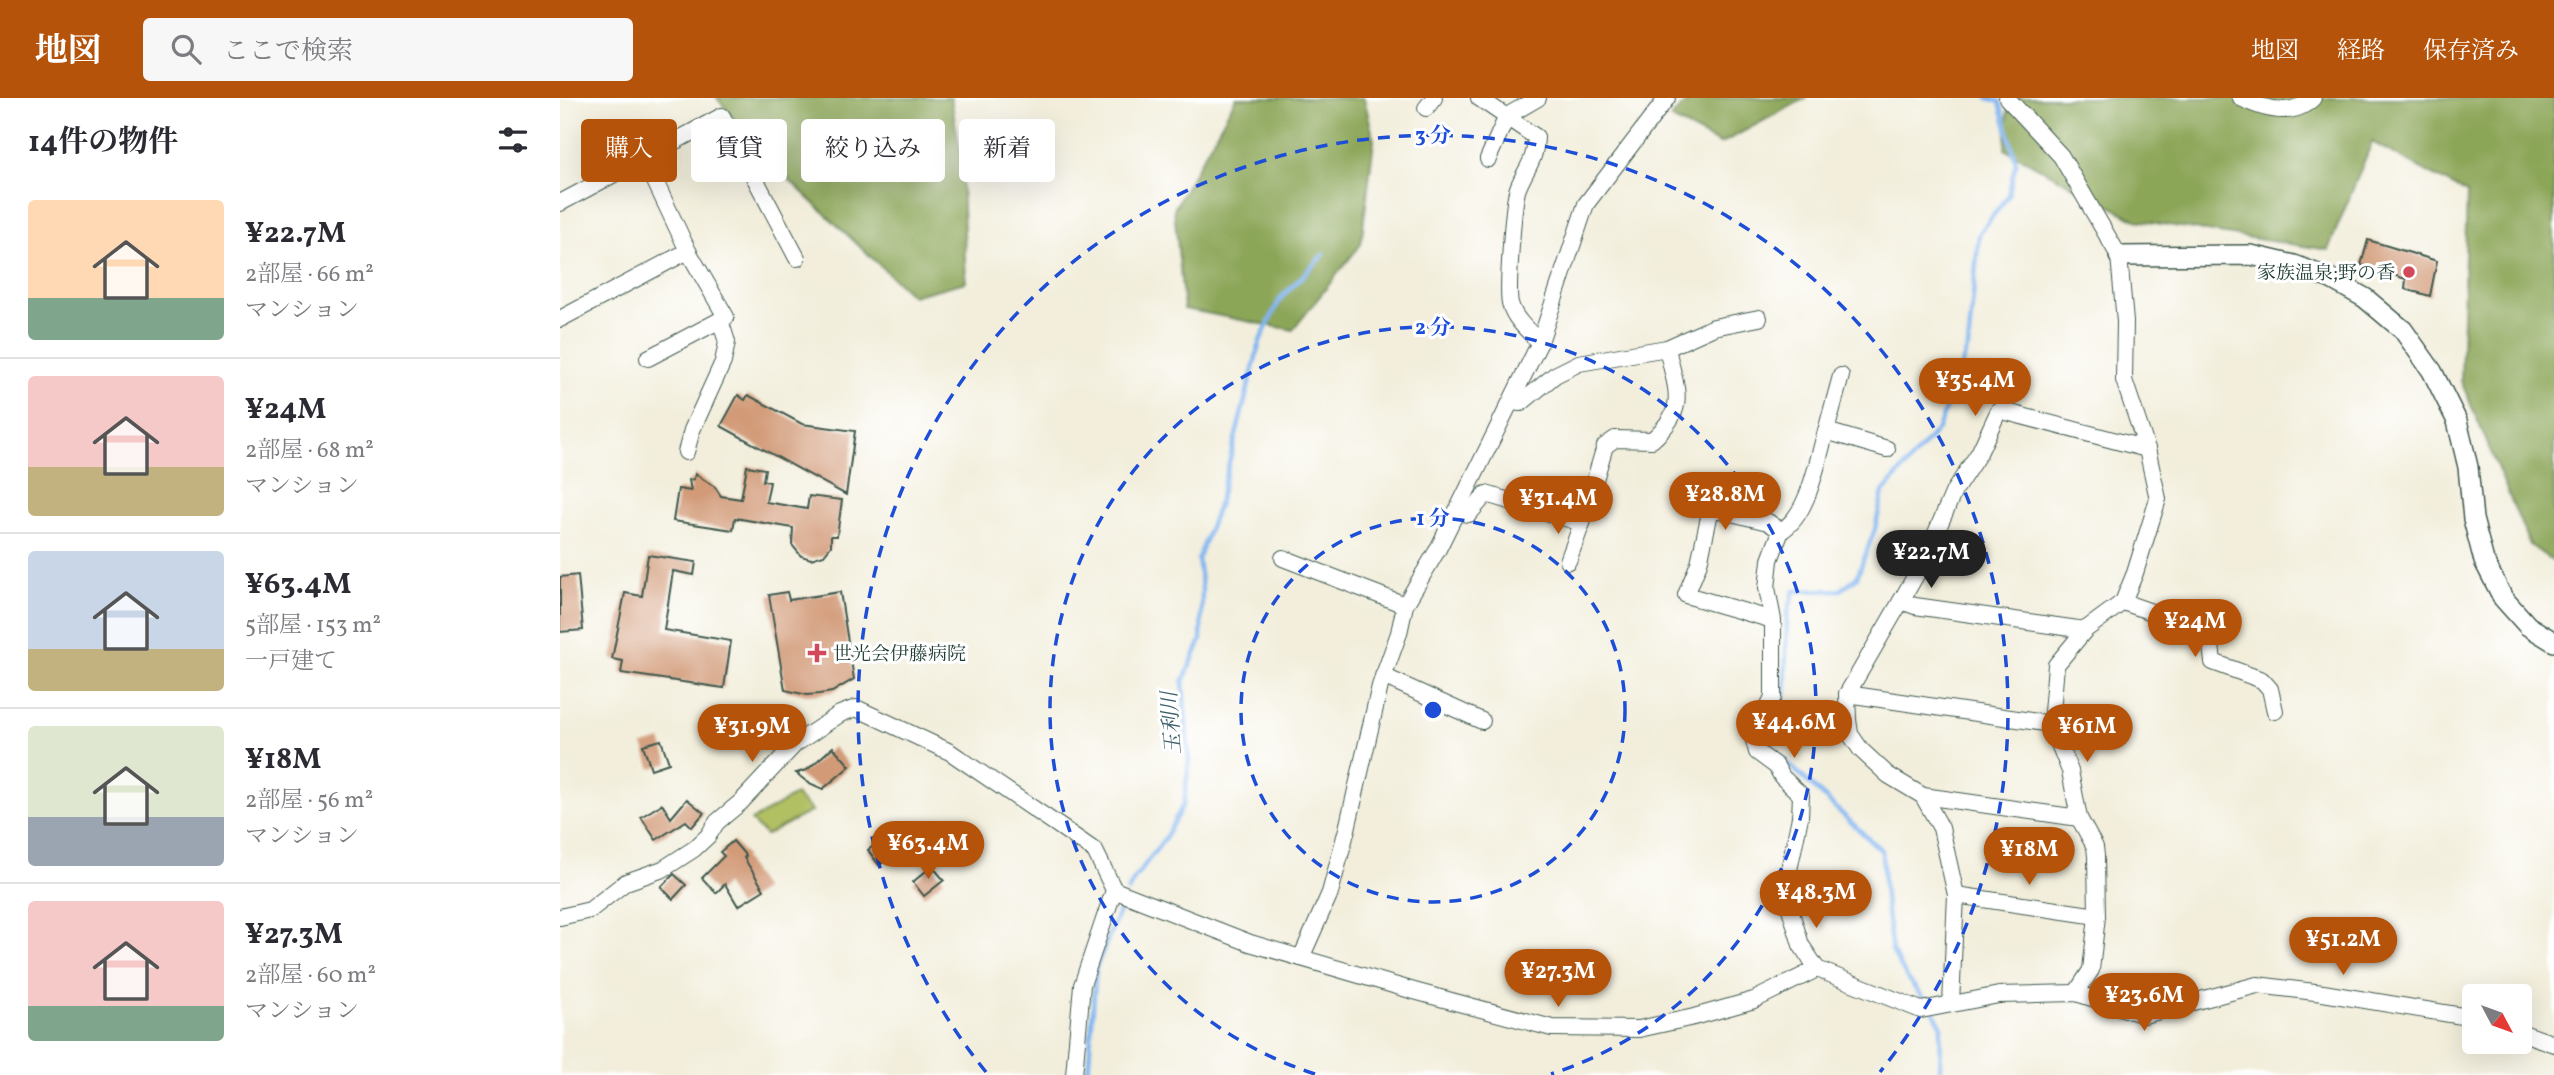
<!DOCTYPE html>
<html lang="ja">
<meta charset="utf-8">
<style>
:root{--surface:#fff;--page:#f7f7f7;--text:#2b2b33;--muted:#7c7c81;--line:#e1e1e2;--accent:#b45309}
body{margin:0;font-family:Vollkorn,"Noto Serif JP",serif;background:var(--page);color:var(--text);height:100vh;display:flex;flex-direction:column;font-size:26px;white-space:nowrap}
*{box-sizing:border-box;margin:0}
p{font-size:23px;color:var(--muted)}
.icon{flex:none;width:38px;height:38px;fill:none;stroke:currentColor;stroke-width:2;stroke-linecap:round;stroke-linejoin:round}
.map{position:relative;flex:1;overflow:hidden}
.panel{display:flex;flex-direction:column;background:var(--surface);width:560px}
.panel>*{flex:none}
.guide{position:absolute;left:21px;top:21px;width:665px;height:63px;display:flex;gap:14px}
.needle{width:46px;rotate:131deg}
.buttons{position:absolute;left:1902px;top:886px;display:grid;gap:14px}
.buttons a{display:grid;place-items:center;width:70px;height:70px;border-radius:7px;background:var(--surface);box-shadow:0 7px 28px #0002;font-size:35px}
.price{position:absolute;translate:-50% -60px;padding:0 16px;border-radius:24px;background:var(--accent);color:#fff;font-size:23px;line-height:46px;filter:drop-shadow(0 2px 4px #0008)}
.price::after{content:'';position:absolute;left:50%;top:42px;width:21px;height:16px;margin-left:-10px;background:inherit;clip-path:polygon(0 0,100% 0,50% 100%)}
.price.current{background:#222;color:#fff}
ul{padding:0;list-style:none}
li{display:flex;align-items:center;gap:21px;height:175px;padding:0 28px}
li+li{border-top:2px solid var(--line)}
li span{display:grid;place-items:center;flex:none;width:196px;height:140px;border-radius:7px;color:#555}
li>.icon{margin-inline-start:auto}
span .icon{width:84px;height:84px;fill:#fffc;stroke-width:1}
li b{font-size:30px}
h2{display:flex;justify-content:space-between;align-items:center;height:84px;padding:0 28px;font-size:30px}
.tag{padding:0 24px;border-radius:7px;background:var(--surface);box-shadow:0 7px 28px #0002;font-size:24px;line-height:63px}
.tag.current{background:var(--accent);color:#fff}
header{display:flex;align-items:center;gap:42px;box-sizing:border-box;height:98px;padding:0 35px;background:var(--accent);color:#fff}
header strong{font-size:33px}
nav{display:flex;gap:38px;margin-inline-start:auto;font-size:24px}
.search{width:490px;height:63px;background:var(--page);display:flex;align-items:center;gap:18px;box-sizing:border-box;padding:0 24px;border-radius:7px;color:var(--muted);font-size:26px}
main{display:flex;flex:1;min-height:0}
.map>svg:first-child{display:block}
</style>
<header>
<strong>地図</strong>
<div class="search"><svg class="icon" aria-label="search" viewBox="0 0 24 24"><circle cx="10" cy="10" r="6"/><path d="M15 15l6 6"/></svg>ここで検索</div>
<nav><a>地図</a><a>経路</a><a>保存済み</a></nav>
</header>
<main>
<section class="panel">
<h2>14件の物件<svg class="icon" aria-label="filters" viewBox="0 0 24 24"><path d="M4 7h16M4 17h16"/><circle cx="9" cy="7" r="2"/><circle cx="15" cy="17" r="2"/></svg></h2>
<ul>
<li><span style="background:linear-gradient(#ffd9b3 70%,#7fa58c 0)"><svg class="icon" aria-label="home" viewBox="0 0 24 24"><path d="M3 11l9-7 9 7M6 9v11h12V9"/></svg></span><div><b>¥22.7M</b><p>2部屋 · 66 m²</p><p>マンション</p></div></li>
<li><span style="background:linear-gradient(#f6c9c9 65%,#c2b280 0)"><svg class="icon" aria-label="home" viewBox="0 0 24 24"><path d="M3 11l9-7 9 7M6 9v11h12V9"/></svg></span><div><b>¥24M</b><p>2部屋 · 68 m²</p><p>マンション</p></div></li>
<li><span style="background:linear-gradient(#c9d6e8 70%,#c2b280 0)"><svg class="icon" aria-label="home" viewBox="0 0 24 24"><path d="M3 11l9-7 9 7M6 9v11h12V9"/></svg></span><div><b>¥63.4M</b><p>5部屋 · 153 m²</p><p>一戸建て</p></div></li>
<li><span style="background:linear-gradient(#dfe7d0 65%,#9aa5b1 0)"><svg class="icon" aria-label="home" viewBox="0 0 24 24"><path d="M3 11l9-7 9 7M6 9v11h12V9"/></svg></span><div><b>¥18M</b><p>2部屋 · 56 m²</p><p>マンション</p></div></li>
<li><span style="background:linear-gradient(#f6c9c9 75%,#7fa58c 0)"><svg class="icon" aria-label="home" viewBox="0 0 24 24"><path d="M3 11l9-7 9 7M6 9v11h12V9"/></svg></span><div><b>¥27.3M</b><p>2部屋 · 60 m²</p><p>マンション</p></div></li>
</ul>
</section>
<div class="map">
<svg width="1994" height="977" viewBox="0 0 1994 977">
<rect width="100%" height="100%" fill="#fff"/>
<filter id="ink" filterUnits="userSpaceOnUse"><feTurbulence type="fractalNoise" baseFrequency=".0143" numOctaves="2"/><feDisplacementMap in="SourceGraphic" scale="14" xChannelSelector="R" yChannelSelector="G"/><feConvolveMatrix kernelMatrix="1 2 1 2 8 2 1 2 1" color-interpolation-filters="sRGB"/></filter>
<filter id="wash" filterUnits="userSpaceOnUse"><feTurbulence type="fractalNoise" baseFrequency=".00686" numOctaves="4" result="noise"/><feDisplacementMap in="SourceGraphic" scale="28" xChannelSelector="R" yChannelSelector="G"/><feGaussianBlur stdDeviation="1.57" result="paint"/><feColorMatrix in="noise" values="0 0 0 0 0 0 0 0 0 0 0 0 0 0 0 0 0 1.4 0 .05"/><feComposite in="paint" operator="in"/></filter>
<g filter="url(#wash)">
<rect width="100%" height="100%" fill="#f2eedb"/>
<path fill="#b1c063" stroke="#687e4c" stroke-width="2" d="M235,697l17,16 -46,24 -15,-14z"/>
<g fill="#8ca659" stroke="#567246" stroke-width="2">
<path d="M157,0h234l10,59 5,125 -54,14 -149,-141z"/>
<path d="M676,0h128l10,42 -13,104 -68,86 -109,-21 -10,-100z"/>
<path d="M1132,0h114l-86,46 -50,-26z"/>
<path d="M1449,0h545v464l-24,-17 -69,-164 6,-188 -95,-51 -44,108 -192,-30 -131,-71z"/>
</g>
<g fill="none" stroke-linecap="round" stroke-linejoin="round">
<g stroke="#82b6f0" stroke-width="4.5">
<path d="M568,793l7,-13 30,-40 19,-35 5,-41 -6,-80 18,-42 1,-51 -4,-30 20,-53 42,-165 20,-42 43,-44"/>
<path d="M1369,907l-22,-27 -15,-27 -7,-54 -3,-46 -115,-107 2,-19 16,-30 2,-79 7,-25 47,-1 16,-13 18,-48 8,-37 55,-63 30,-82 11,-113 29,-38 8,-34 -16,-60 -12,-4"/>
<path d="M1374,914l7,13 -1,50"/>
<path d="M528,977l8,-107 28,-69"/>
</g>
</g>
<g id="blocks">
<g fill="#d29a77">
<path d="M1808,142l69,21 -7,35 -25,-7 1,-10 -45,-14z"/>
<path d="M178,297l7,5 3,-5 54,29 53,7 -9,64 -125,-69z"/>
<path d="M187,368l18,3 -2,12 7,1 -4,20 41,7 2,-13 33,4 -5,36h-6v10l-7,9 -13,4 -10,-3 -9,-11 1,-17 -58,-10 -2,12 -60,-9 5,-32 13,2 -2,-11 5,-1 1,-5 20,13 6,9 20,3z"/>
<path d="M88,457l48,7 -2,13 -21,-4 -9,59 67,11 -7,47 -103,-15 2,-12 -11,-2 13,-66 17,3z"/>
<path d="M18,477l5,55 -23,2v-55z"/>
<path d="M227,494l2,8 51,-8 14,87 -22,13 -13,2 -12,1 -22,-5 -16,-95z"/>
<path d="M101,642l8,23 -18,6 -8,-24z"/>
<path d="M273,649l17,19 -27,23 -16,-7 -11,-9 11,-3z"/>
<path d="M127,701l17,14 -12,14 -6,-6 -30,19 -15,-23 21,-13 9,14z"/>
<path d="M330,736l11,15 -22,16 -11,-15z"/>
<path d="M173,743l13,15 -2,2 20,32 -26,16 -13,-22 -9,9 -14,-15 22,-22 -4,-4z"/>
<path d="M372,768l12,14 -20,16 -11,-14z"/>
<path d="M114,776l12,11 -13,14 -12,-12z"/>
</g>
</g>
</g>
<g filter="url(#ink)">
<use href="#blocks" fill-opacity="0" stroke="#3f584d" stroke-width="2"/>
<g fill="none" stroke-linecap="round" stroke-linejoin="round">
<g stroke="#3f584d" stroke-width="18">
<g id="minor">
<path d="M919,0l57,39c-1,25 -9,29 -18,51 -5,13 -11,102 -8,115 4,16 18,28 30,39"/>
<path d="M1447,0l54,58 58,100 6,66 -1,58 23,69 11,50 -23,74 -12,29 -38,28 -29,35 -5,59 19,47 9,47 16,29 1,9 1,60 -6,54 -15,23"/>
<path d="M1681,0c22,11 52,20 72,0"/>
<path d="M866,10l8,-10"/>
<path d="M84,60l78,-42 75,142"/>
<path d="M928,61l19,-43 31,-18"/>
<path d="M0,105l84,-45 44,93 38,66 -78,41"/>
<path d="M0,221l128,-68"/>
<path d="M1107,250l47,-21 45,-9"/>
<path d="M1266,333l15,-55"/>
<path d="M126,354l6,-22 31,-68 4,-20 -7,-22"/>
<path d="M896,414l13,2 17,-20 96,29 23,-77 10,-7 37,1c37,-33 24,-49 15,-92l-88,15 -24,12 -34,28 -10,-1"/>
<path d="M1221,433c28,-16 36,-70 45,-100l61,18"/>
<path d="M723,460l122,47"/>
<path d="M1008,463l14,-38"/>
<path d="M1341,503l23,-40 30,-70 25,-38 20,-43 148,39"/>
<path d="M1563,504l80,28 7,7 3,25 49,18 8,9 5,22"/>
<path d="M1213,522l-87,-25 13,-32 12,-55 57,14 13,9 -11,29 -3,28 6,32v77l-19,43 3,12 19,14 6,11 19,18 -1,22 -11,53 -1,32 13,43 16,24 104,41 78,-15 77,-2 68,22 113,-30 66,8 151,25"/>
<path d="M823,578l99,45"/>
<path d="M1287,596l204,30"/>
<path d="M1363,698l156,22"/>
<path d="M554,792l136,53 164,48 138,37 87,1 55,-12 60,-17 63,-31"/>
<path d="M1396,797l141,21"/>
<path d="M0,819l30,-7 36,-28 37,-13 31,-20 14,-13 9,-14 24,-20 54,-58 45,-30 16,-6 94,44 112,76 33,23 19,39 -32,95 -8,90"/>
<path d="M741,860l29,-65 17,-64 33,-143 19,-53 6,-28 33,-56 102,-207 46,-138 81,-106"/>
<path d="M1391,906l5,-109 -15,-67 -18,-32 -35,-21 -27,-25 -11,-16 -2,-14 -1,-26 54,-93 14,5 170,24"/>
<path d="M1960,934l34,12"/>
</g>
</g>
<g stroke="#3f584d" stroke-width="22">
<path id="tertiary" d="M1559,158l132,-1 43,10 37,14 34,19 38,32 29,41 25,50 11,46 5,52 11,42 19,37 25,28 26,16"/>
</g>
<use href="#minor" stroke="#fff" stroke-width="16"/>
<use href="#tertiary" stroke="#fff" stroke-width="19"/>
</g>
</g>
<g fill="none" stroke="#1d4ed8" stroke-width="3.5" stroke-dasharray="12 9">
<circle cx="873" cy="612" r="192"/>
<path d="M755 976A383 383 0 1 1 991 976"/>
<path d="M426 974A575 575 0 1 1 1320 974"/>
</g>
<g fill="#d1495b" stroke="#fff" stroke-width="2.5">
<circle cx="1849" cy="174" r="7"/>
<path d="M253.5 544.5h7v7h7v7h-7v7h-7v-7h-7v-7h7z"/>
</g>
<g text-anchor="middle" stroke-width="6" stroke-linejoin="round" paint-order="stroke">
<g font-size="19" fill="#1f3d34" stroke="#fff" text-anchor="end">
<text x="1835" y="181">家族温泉;野の香</text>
<text x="273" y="562" text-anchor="start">世光会伊藤病院</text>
</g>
<g font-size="21" font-style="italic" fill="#3d616c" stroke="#fff">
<text transform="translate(611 625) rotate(-94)" y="7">玉利川</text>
</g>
</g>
<circle cx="873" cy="612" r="10" fill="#1d4ed8" stroke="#fff" stroke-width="3.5"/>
<g font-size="21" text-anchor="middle" font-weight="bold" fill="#1d4ed8" stroke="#fff" stroke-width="6" stroke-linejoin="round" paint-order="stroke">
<text x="873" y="44">3 分</text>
<text x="873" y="236">2 分</text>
<text x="873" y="427">1 分</text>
</g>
</svg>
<div class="buttons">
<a><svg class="needle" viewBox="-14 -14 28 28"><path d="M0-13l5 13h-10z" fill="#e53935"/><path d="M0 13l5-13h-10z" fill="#7c7c81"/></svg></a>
</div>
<b class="price" style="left:1415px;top:320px">¥35.4M</b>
<b class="price" style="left:1165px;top:434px">¥28.8M</b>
<b class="price" style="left:998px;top:438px">¥31.4M</b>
<b class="price current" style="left:1371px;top:492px">¥22.7M</b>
<b class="price" style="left:1635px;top:561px">¥24M</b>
<b class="price" style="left:1234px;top:662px">¥44.6M</b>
<b class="price" style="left:192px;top:666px">¥31.9M</b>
<b class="price" style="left:1527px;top:666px">¥61M</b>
<b class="price" style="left:368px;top:783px">¥63.4M</b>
<b class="price" style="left:1469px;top:789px">¥18M</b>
<b class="price" style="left:1256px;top:832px">¥48.3M</b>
<b class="price" style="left:1783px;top:879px">¥51.2M</b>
<b class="price" style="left:998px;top:911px">¥27.3M</b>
<b class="price" style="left:1584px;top:935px">¥23.6M</b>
<div class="guide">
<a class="tag current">購入</a>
<a class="tag">賃貸</a>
<a class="tag">絞り込み</a>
<a class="tag">新着</a>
</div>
</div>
</main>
